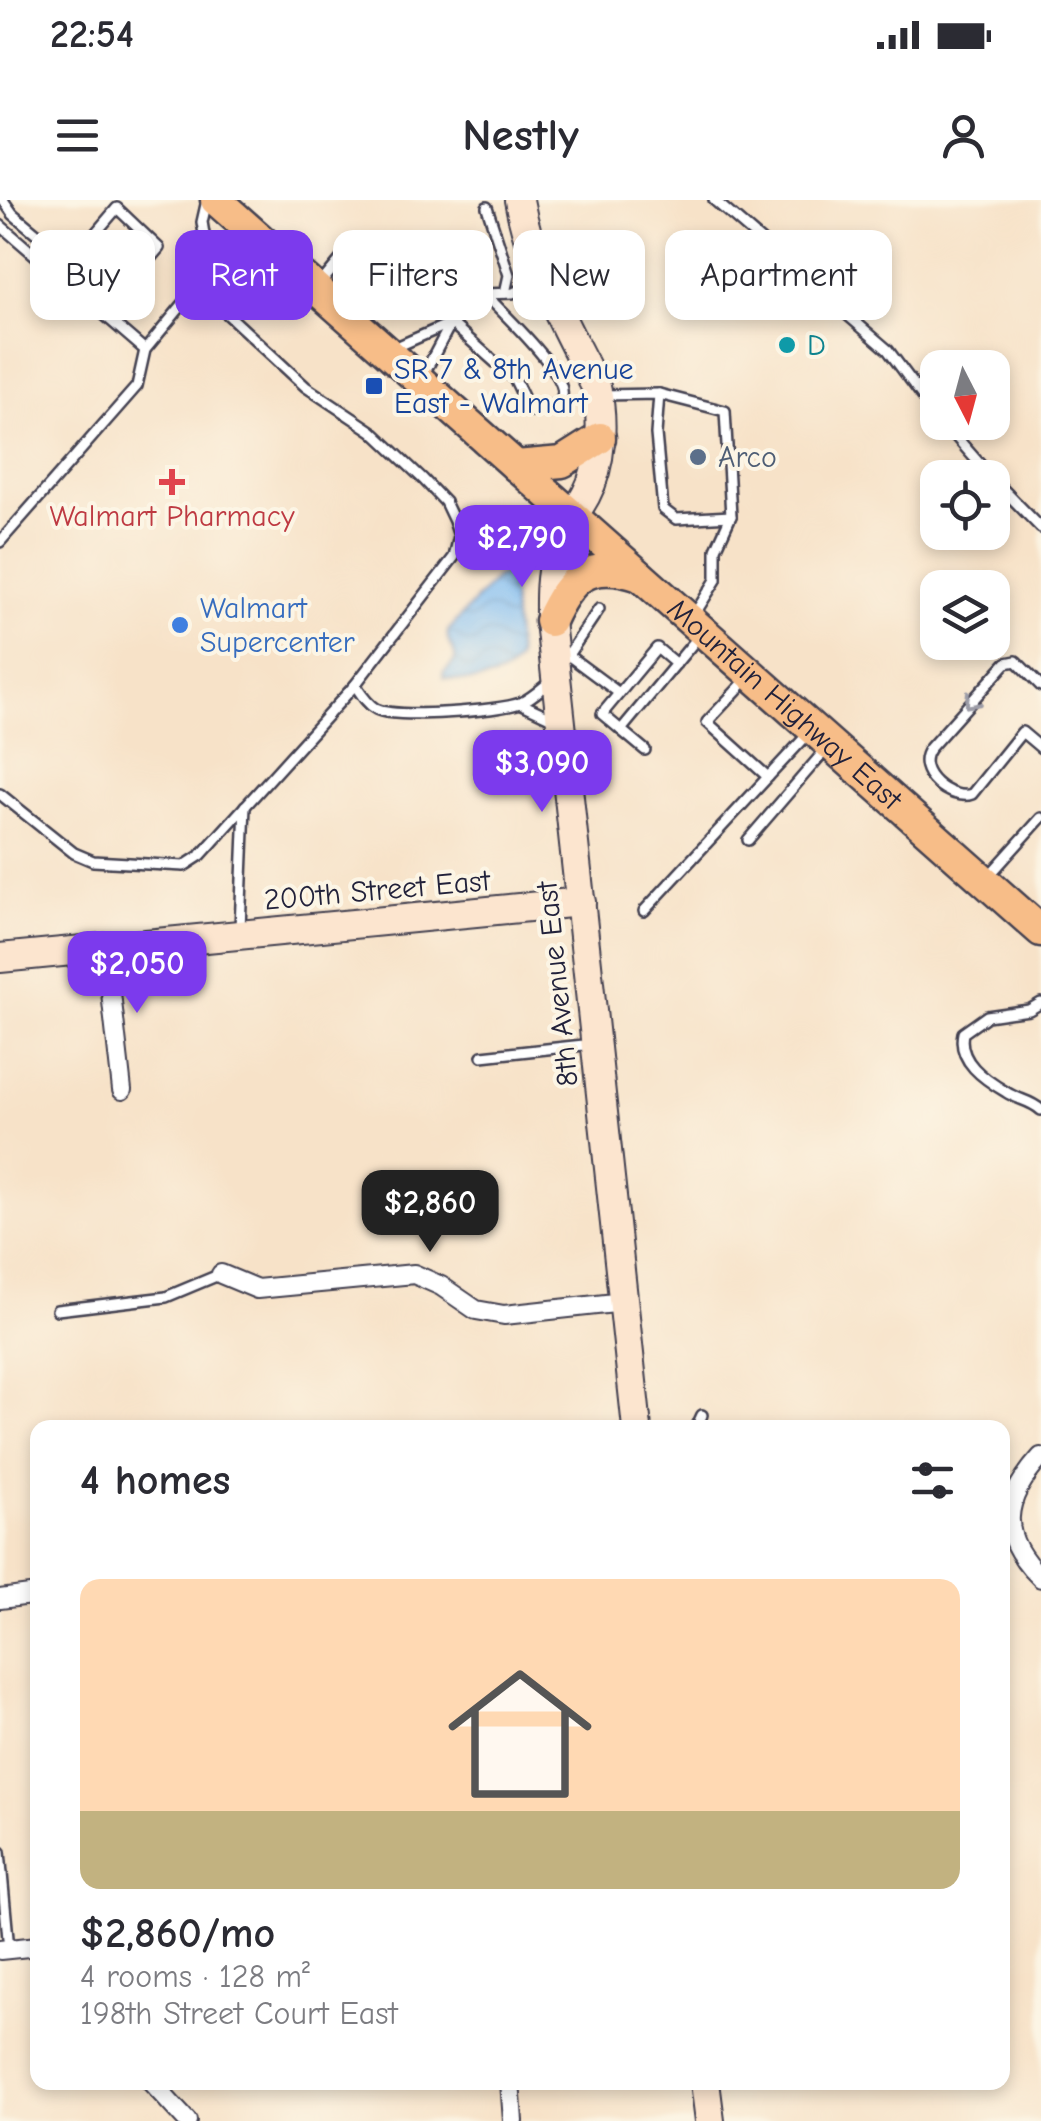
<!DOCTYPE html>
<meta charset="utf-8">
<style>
:root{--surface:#fff;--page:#f2f2f3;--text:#2b2b33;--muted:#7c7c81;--accent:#7c3aed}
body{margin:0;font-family:"Comic Neue",sans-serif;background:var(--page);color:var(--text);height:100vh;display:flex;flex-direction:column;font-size:38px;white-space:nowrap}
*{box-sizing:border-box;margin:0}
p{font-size:32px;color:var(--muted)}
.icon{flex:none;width:55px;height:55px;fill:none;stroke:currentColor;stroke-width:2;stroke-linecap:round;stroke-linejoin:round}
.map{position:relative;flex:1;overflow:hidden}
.sheet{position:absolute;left:30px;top:1220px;width:980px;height:670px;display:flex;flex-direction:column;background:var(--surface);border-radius:20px;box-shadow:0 5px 15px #0003}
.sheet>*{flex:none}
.hud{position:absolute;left:30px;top:30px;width:982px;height:90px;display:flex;gap:20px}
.needle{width:65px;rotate:174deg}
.controls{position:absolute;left:920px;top:150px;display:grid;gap:20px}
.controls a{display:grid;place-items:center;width:90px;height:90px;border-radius:20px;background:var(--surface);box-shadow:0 5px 15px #0003;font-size:50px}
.price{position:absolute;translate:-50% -85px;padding:0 22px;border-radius:20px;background:var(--accent);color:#fff;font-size:32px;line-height:65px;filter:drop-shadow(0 2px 5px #0008)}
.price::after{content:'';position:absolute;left:50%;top:60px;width:30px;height:22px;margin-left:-15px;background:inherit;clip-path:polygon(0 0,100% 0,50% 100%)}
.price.selected{background:#222;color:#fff}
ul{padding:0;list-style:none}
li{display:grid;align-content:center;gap:20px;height:530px;padding:0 50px}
li span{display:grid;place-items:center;height:310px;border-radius:20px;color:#555}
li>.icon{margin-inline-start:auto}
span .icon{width:180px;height:180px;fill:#fffc;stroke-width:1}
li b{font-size:42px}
h2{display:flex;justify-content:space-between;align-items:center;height:120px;padding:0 50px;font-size:42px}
.tag{padding:0 35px;border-radius:20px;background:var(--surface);box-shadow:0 5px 15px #0003;font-size:35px;line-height:90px}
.tag.selected{background:var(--accent);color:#fff}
.status{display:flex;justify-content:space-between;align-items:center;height:70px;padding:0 50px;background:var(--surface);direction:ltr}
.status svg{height:28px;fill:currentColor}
header{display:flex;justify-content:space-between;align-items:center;height:130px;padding:0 50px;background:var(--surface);font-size:45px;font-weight:700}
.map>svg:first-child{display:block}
</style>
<div class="status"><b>22:54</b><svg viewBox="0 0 49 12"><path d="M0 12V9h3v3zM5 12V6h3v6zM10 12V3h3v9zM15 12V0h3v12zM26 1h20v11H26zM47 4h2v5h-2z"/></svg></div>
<header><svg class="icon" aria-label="menu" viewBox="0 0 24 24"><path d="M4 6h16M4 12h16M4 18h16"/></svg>Nestly<svg class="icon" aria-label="person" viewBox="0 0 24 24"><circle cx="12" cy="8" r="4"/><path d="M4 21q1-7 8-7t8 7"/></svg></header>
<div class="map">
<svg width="1041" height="1921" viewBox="0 0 1041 1921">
<defs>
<pattern id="water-waves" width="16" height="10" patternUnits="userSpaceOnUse" patternTransform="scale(2.5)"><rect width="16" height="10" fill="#81bdf3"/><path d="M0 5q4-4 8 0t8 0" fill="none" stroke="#6fa2d1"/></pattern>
</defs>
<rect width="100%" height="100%" fill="#fcf5e5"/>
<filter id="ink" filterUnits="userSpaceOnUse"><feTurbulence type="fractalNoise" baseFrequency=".01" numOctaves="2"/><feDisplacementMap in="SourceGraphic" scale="20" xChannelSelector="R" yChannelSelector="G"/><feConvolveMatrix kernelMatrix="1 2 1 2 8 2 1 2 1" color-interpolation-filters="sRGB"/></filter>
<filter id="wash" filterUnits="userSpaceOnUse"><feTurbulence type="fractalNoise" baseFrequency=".0048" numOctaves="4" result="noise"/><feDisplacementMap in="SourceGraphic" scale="40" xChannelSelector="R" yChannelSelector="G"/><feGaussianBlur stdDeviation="2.25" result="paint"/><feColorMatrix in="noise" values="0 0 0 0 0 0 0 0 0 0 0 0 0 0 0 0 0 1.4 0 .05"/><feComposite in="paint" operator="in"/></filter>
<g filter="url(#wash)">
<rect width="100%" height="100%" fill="#f7e2c8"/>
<path fill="url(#water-waves)" stroke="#527097" stroke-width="2.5" d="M504,374l5,3 2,9 7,72c-10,23 -51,26 -74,20l-1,-5c27,-21 1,-21 5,-42l49,-54z"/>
</g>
<g filter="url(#ink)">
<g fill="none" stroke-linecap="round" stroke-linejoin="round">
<g stroke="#423f50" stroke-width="14">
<g id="lane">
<path d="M3,0l10,14 58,48"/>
<path d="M714,0l174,150 50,67"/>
<path d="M487,7l22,68 -4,18"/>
<path d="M0,25l145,125"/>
<path d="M59,76l58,-68 42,40 -56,66"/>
<path d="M202,81l4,-35 -4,-24 5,-22"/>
<path d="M321,83l29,-35"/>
<path d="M451,123l64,57 15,31c10,-2 23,-3 30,-11 17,-20 -60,-89 -75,-106"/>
<path d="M394,148l57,-25 33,-29 29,-1 26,-12"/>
<path d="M424,174l27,-51"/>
<path d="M659,194l-3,40 7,75 13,10 55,-3"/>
<path d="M601,195l58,-1 66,17 6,105 -15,33v31l-22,35"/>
<path d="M943,222l49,56"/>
<path d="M992,278l49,50"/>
<path d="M0,342l137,-156 8,-36 57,-69 27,-15 41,-5"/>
<path d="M561,450l58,43"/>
<path d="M568,455l31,-46"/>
<path d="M355,485c6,9 12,19 21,24 19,10 123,2 144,-6 11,-4 23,-16 32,-23"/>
<path d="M1041,486l-25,-25 -10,2 -76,85c-19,24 22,54 42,46l50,-62 19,16"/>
<path d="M520,503l34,16"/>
<path d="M621,530l-19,-16 55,-66 19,16"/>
<path d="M645,550l-24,-20 78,-94"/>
<path d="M768,577l42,-45"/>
<path d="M0,594l74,59 19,8 91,5 17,-11 154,-170 99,-128 5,-21 -5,-15 -9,-19 -22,-23 -51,-48 -66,-44 -109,-101"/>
<path d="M748,640l80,-93"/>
<path d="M987,678l54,-60"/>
<path d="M644,711l124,-134 -61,-55 42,-45"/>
<path d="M240,728l5,-122"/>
<path d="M1041,803l-12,7 -42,6 -24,17c-6,28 21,46 43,59 12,8 24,8 35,18"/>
<path d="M482,856l111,-12"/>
<path d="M57,1110l109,-13 55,-23"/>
<path d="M696,1228l6,-13"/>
<path d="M0,1652l9,97"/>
</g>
</g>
<g stroke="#423f50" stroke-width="22">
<g id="street">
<path d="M106,748l16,142"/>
<path d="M221,1074l36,15 157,-15 27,12 35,24 28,5 120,-13"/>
<path d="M1041,1257c-39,43 -44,79 0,121"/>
<path d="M0,1399l38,-5"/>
<path d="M0,1750l38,-4"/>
<path d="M151,1882l36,39"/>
<path d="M510,1882l3,39"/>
</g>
</g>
<g stroke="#423f50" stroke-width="32">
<g id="secondary">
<path d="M519,0c12,67 47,127 77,187 8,32 6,78 -10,108 -12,21 -25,40 -31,63 -6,21 -5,42 -5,63l87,807"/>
<path d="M0,758l581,-56"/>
<path d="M705,1882l5,39"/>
</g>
</g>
<g stroke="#423f50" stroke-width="35">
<g id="primary">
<path id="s1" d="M216,0l825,731"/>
<path d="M516,266l46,-4 38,-24"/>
<path d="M550,421c20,-44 39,-62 90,-45"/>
</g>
</g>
<use href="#lane" stroke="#fff" stroke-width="9"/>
<use href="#street" stroke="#fff" stroke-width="18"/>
<use href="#secondary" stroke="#fce5cf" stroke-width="28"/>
<use href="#primary" stroke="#f7bd88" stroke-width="30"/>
</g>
<defs><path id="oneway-chevron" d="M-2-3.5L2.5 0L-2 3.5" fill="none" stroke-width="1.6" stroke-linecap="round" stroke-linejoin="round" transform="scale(2.5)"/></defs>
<use stroke="#9c9ca7" href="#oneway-chevron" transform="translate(971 502) rotate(132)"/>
</g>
<circle fill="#0f9aa8" stroke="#fcf5e5" stroke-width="4" cx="787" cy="145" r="10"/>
<rect fill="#1a4fb4" stroke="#fcf5e5" stroke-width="4" x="364" y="176" width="20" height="20" rx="5"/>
<circle fill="#5c6f8a" stroke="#fcf5e5" stroke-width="4" cx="698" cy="257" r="10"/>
<path fill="#e0444e" stroke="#fcf5e5" stroke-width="4" d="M167 267h10v10h10v10h-10v10h-10v-10h-10v-10h10z"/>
<circle fill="#3f7fe0" stroke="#fcf5e5" stroke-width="4" cx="180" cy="425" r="10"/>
<g text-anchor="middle" stroke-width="8" stroke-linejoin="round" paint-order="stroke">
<g font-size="30" fill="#0d838f" stroke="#fcf5e5" text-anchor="start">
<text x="807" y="155">D</text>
</g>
<g font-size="30" fill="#164399" stroke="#fcf5e5" text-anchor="start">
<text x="394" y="179">SR 7 &amp; 8th Avenue<tspan x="394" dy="34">East - Walmart</tspan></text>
</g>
<g font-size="30" fill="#4e5e75" stroke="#fcf5e5" text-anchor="start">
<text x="718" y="267">Arco</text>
</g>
<g font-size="30" fill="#be3a42" stroke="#fcf5e5">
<text x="172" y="326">Walmart Pharmacy</text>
</g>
<g font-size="30" fill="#366cbe" stroke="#fcf5e5" text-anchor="start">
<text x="200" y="418">Walmart<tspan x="200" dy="34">Supercenter</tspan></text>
</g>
<g font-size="30" fill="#22223b" stroke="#fcf5e5">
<text dy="10" stroke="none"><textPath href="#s1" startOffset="760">Mountain Highway East</textPath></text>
<text transform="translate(377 690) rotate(-5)" y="10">200th Street East</text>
<text transform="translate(557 784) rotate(-96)" y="10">8th Avenue East</text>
</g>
</g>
</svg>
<div class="controls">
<a><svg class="needle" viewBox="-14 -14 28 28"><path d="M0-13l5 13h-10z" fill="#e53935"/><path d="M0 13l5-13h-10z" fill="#7c7c81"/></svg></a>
<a><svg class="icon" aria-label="locate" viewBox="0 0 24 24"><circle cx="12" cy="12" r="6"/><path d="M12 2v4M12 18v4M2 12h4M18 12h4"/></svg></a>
<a><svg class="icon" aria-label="layers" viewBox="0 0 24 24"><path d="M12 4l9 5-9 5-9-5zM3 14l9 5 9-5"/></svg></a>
</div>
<b class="price" style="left:522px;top:390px">$2,790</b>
<b class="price" style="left:542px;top:615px">$3,090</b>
<b class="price" style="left:137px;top:816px">$2,050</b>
<b class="price selected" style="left:430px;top:1055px">$2,860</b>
<div class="hud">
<a class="tag">Buy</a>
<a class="tag selected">Rent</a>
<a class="tag">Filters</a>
<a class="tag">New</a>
<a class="tag">Apartment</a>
</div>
<section class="sheet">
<h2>4 homes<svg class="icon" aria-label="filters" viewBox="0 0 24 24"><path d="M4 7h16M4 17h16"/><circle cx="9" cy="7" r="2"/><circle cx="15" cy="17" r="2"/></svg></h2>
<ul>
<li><span style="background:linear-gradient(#ffd9b3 75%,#c2b280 0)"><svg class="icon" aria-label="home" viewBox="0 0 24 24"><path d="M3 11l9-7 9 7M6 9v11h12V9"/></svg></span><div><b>$2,860/mo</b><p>4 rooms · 128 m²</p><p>198th Street Court East</p></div></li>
</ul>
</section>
</div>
